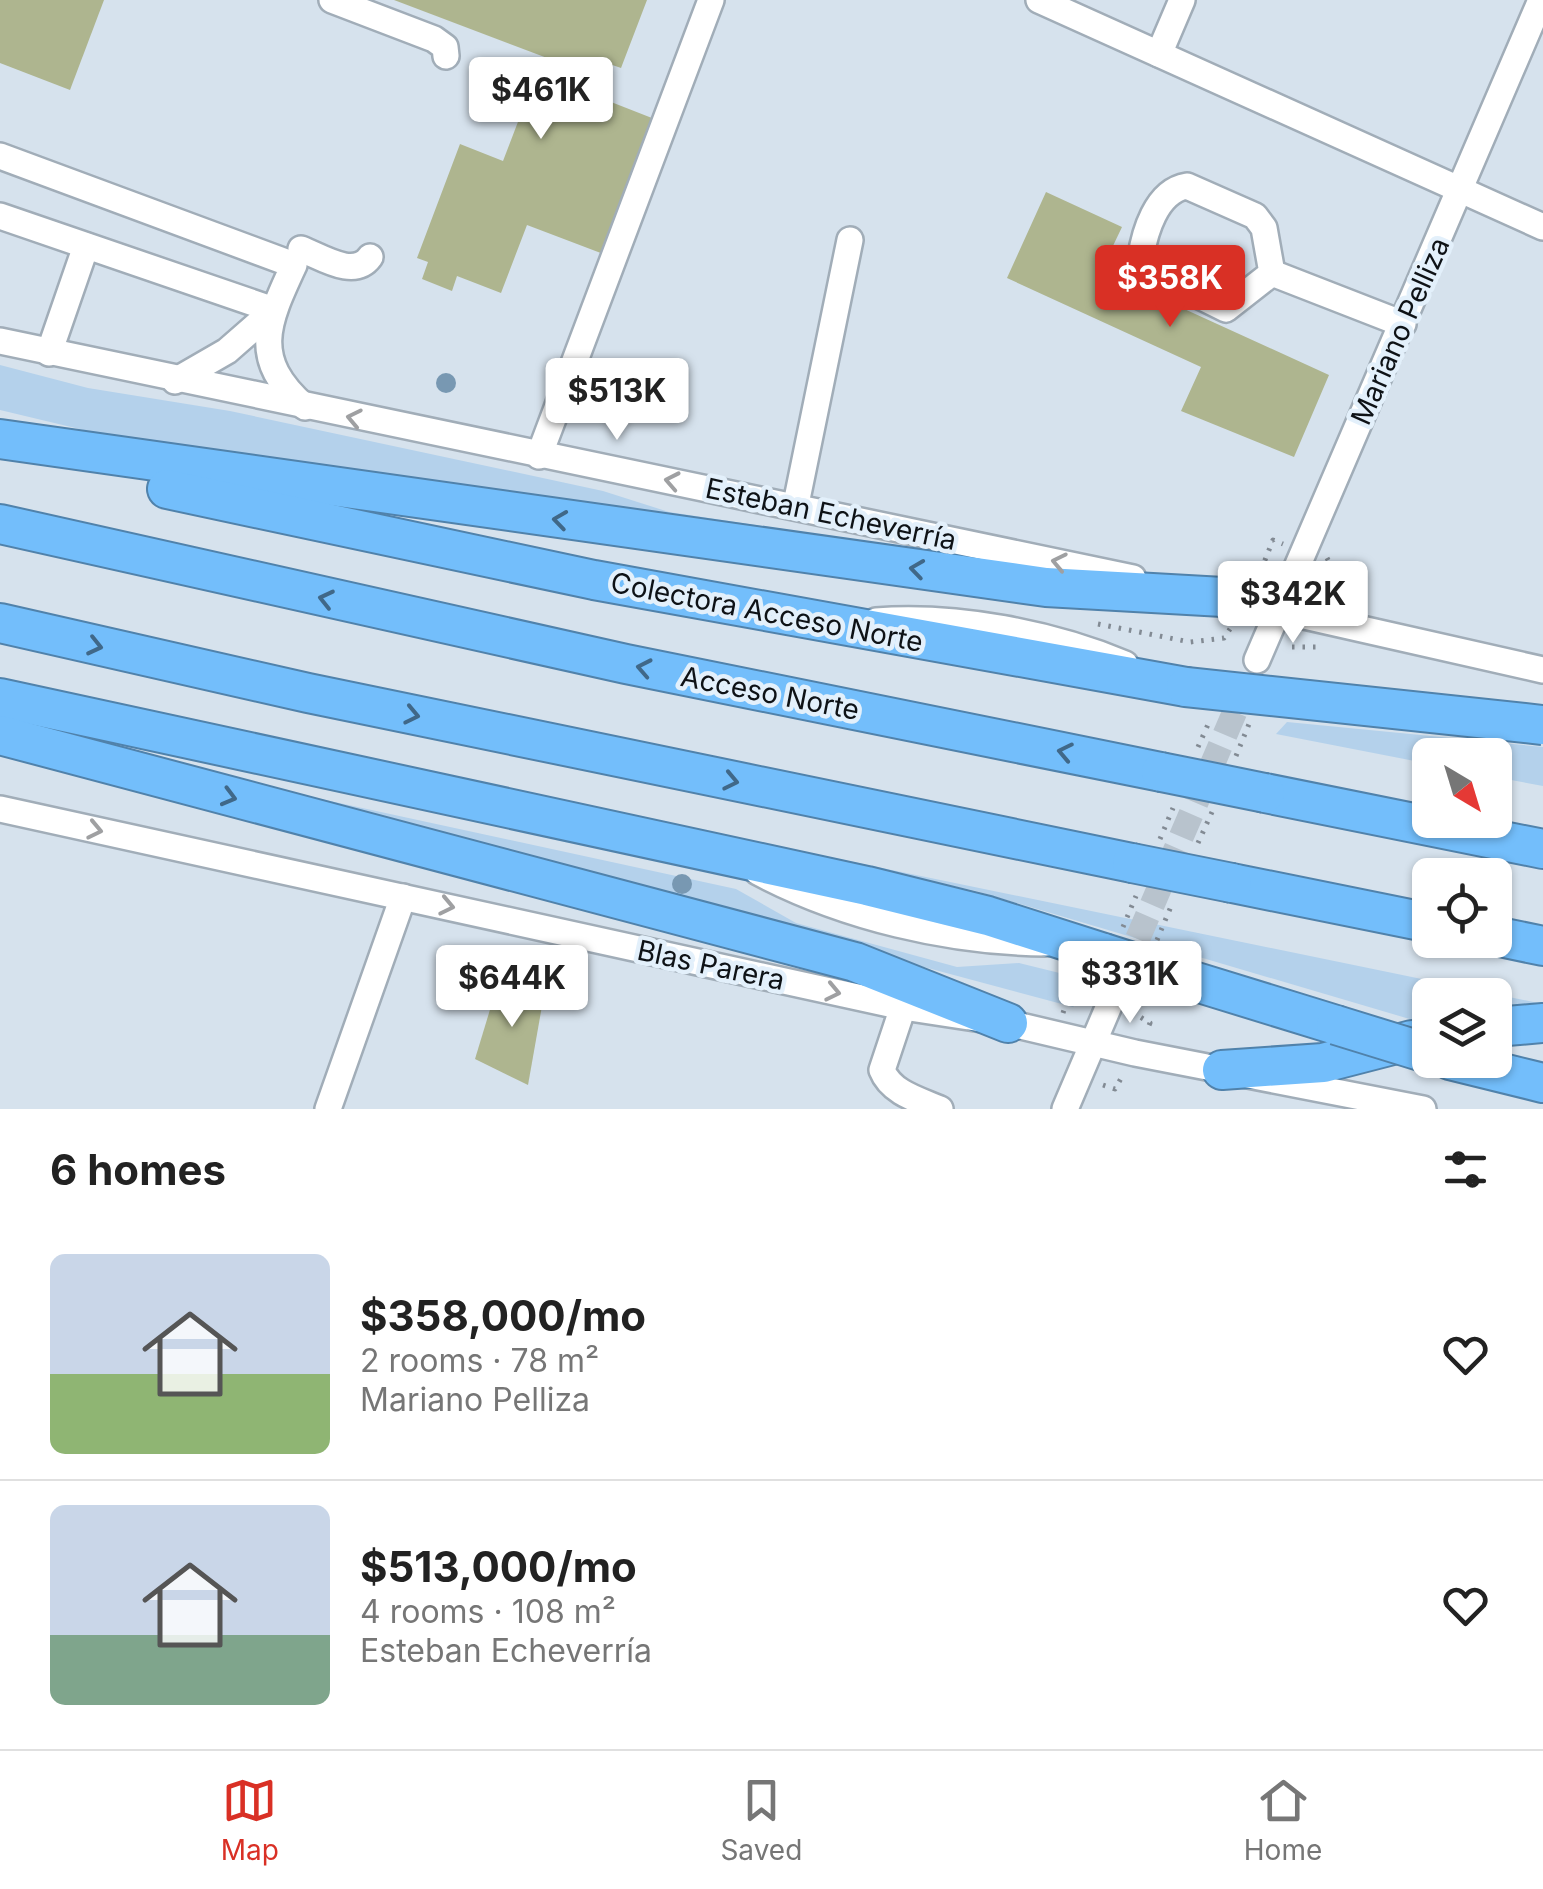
<!DOCTYPE html>
<meta charset="utf-8">
<style>
:root{--surface:#fff;--page:#f6f6f6;--text:#222;--muted:#767676;--line:#e0e0e0;--accent:#d93025}
body{margin:0;font-family:Inter,sans-serif;background:var(--page);color:var(--text);height:100vh;display:flex;flex-direction:column;font-size:38px;white-space:nowrap}
*{box-sizing:border-box;margin:0}
p{font-size:32px;color:var(--muted)}
.icon{flex:none;width:55px;height:55px;fill:none;stroke:currentColor;stroke-width:2;stroke-linecap:round;stroke-linejoin:round}
.map{position:relative;height:1109px;overflow:hidden}
.panel{display:flex;flex-direction:column;background:var(--surface);flex:1}
.panel>*{flex:none}
.needle{width:65px;rotate:142deg}
.controls{position:absolute;left:1412px;top:738px;display:grid;gap:20px}
.controls a{display:grid;place-items:center;width:100px;height:100px;border-radius:15px;background:var(--surface);box-shadow:0 2px 8px #0004;font-size:50px}
.price{position:absolute;translate:-50% -85px;padding:0 22px;border-radius:10px;background:#fff;color:#222;font-size:32px;line-height:65px;filter:drop-shadow(0 2px 5px #0008)}
.price::after{content:'';position:absolute;left:50%;top:60px;width:30px;height:22px;margin-left:-15px;background:inherit;clip-path:polygon(0 0,100% 0,50% 100%)}
.price.selected{background:var(--accent);color:#fff}
ul{padding:0;list-style:none}
li{display:flex;align-items:center;gap:30px;height:250px;padding:0 50px}
li+li{border-top:2px solid var(--line)}
li span{display:grid;place-items:center;flex:none;width:280px;height:200px;border-radius:15px;color:#555}
li>.icon{margin-inline-start:auto}
span .icon{width:120px;height:120px;fill:#fffc;stroke-width:1}
li b{font-size:42px}
h2{display:flex;justify-content:space-between;align-items:center;height:120px;padding:0 50px;font-size:42px}
.dock{display:flex;justify-content:space-around;align-items:center;height:140px;border-top:2px solid var(--line);background:var(--surface);font-size:28px;color:var(--muted)}
.dock a{display:grid;justify-items:center;gap:5px}
.dock .selected{color:var(--accent)}
.map>svg:first-child{display:block}
</style>
<div class="map">
<svg width="1543" height="1109" viewBox="0 0 1543 1109">
<rect width="100%" height="100%" fill="#d6e2ed"/>
<g fill="#b4d1eb">
<path d="M0,365l88,23 142,23 373,80 66,21 259,39 3,6 -839,-125 -92,-22z"/>
<path d="M1287,722l256,25v39l-48,-9v-22h-65v9l-154,-30z"/>
<path d="M206,774l530,115 60,34 161,44 62,-4 77,19 -23,25z"/>
<path d="M654,821l889,183v8h-48v-17h-65v24l-17,1 -437,-129z"/>
</g>
<g fill="#aeb58f">
<path d="M0,0h104l-34,90 -70,-27z"/>
<path d="M394,0h253l-26,68 -26,-9 -12,32 74,29 -51,135 -79,-30 -26,68 -44,-17 -5,15 -30,-12 6,-17 -11,-4 43,-114 43,17 34,-89 20,8 6,-16z"/>
<path d="M1046,192l76,35 -21,44 228,104 -35,82 -113,-46 20,-44 -194,-89z"/>
<path d="M499,980l46,9 -17,96 -53,-26z"/>
</g>
<g fill="none" stroke-linecap="round" stroke-linejoin="round">
<path stroke="#b8c3cd" stroke-width="25" stroke-dasharray="25 12" stroke-linecap="butt" d="M1123,973l134,-313"/>
<g stroke="#a1adb8" stroke-width="30">
<g id="minor">
<path d="M332,0l102,39 11,8 1,9"/>
<path d="M1039,0l504,227"/>
<path d="M1159,54l23,-54"/>
<path d="M0,156l294,109c-27,58 -44,94 11,142"/>
<path d="M1187,186l68,30 9,12 8,45 -46,36 -81,-40 -5,-7c4,-29 16,-71 47,-76z"/>
<path d="M0,216l274,94"/>
<path d="M301,249c21,8 53,30 69,8"/>
<path d="M1272,273l131,51"/>
<path d="M0,341l1133,237"/>
<path d="M49,353l37,-107"/>
<path d="M175,381l52,-30 47,-41"/>
<path d="M539,456l172,-456"/>
<path d="M796,504l54,-264"/>
<path d="M1207,594l336,76"/>
<path d="M876,621c81,-6 175,12 249,43"/>
<path d="M1257,660l284,-660"/>
<path d="M0,809l903,198 105,16 127,30 288,56"/>
<path d="M758,872c85,45 191,70 288,71"/>
<path d="M903,1007l-21,63c9,23 37,30 58,39"/>
<path d="M328,1109l75,-212"/>
<path d="M1065,1109l52,-122"/>
</g>
</g>
<g stroke="#5082ab" stroke-width="42">
<g id="highway">
<path d="M0,439l1046,148 177,10"/>
<path d="M167,489l427,91 592,107"/>
<path d="M0,524l626,140 535,108"/>
<path d="M0,623l308,70 824,170"/>
<path d="M0,698l867,188 121,30 116,37"/>
<path d="M0,735l855,227 153,61"/>
<path d="M1265,793l278,56"/>
<path d="M1232,883l198,40"/>
<path d="M1495,936l48,10"/>
<path d="M1180,977l156,48"/>
<path d="M1495,1027l48,-4"/>
<path d="M1450,1060l93,23"/>
<path d="M1222,1070l101,-7 89,-23"/>
</g>
</g>
<g stroke="#828a93" stroke-width="5" stroke-dasharray="2.5 8" stroke-linecap="butt">
<path d="M1327,558l15,29 -4,11"/>
<path d="M1257,580l16,-40 10,4"/>
<path d="M1098,624l92,18 34,-4 6,-9"/>
<path d="M1292,647h24"/>
<path d="M1198,747l12,-27"/>
<path d="M1236,756l13,-32"/>
<path d="M1160,839l13,-31"/>
<path d="M1198,843l14,-31"/>
<path d="M1123,927l13,-31"/>
<path d="M1157,940l15,-36"/>
<path d="M1132,1012l18,11 -3,7"/>
<path d="M1063,1013l5,-15 18,-4"/>
<path d="M1103,1085l12,4 8,-14"/>
</g>
<use href="#minor" stroke="#fff" stroke-width="25"/>
<use href="#highway" stroke="#73befb" stroke-width="38"/>
<g stroke="#5082ab" stroke-width="42" stroke-linecap="butt">
<g id="highway-bridge">
<path d="M1186,687l357,38"/>
<path d="M1161,772l104,21"/>
<path d="M1132,863l100,20"/>
<path d="M1104,953l76,24"/>
<path d="M1336,1025l94,29"/>
</g>
</g>
<use href="#highway-bridge" stroke="#73befb" stroke-width="38"/>
</g>
<g fill="#7898b2">
<circle cx="446" cy="383" r="10"/>
<circle cx="682" cy="884" r="10"/>
</g>
<defs><path id="oneway-chevron" d="M-2-3.5L2.5 0L-2 3.5" fill="none" stroke-width="1.6" stroke-linecap="round" stroke-linejoin="round" transform="scale(2.5)"/></defs>
<g stroke="#9fa0a2">
<use href="#oneway-chevron" transform="translate(354 418) rotate(-168)"/>
<use href="#oneway-chevron" transform="translate(672 481) rotate(-169)"/>
<use href="#oneway-chevron" transform="translate(1059 562) rotate(-168)"/>
<use href="#oneway-chevron" transform="translate(95 830) rotate(12)"/>
<use href="#oneway-chevron" transform="translate(447 906) rotate(12)"/>
<use href="#oneway-chevron" transform="translate(833 992) rotate(12)"/>
</g>
<g stroke="#406888">
<use href="#oneway-chevron" transform="translate(560 520) rotate(-172)"/>
<use href="#oneway-chevron" transform="translate(917 569) rotate(-172)"/>
<use href="#oneway-chevron" transform="translate(326 599) rotate(-167)"/>
<use href="#oneway-chevron" transform="translate(95 646) rotate(13)"/>
<use href="#oneway-chevron" transform="translate(644 668) rotate(-169)"/>
<use href="#oneway-chevron" transform="translate(412 715) rotate(12)"/>
<use href="#oneway-chevron" transform="translate(1065 752) rotate(-168)"/>
<use href="#oneway-chevron" transform="translate(731 781) rotate(12)"/>
<use href="#oneway-chevron" transform="translate(229 797) rotate(15)"/>
</g>
<g text-anchor="middle" stroke-width="9" stroke-linejoin="round" paint-order="stroke">
<g font-size="28" fill="#0e1216" stroke="#e3f0fb">
<text transform="translate(1400 331) rotate(-66)" y="10">Mariano Pelliza</text>
<text transform="translate(831 514) rotate(12)" y="10">Esteban Echeverría</text>
<text transform="translate(767 612) rotate(11)" y="10">Colectora Acceso Norte</text>
<text transform="translate(770 693) rotate(11)" y="10">Acceso Norte</text>
<text transform="translate(711 965) rotate(12)" y="10">Blas Parera</text>
</g>
</g>
</svg>
<div class="controls">
<a><svg class="needle" viewBox="-14 -14 28 28"><path d="M0-13l5 13h-10z" fill="#e53935"/><path d="M0 13l5-13h-10z" fill="#767676"/></svg></a>
<a><svg class="icon" aria-label="locate" viewBox="0 0 24 24"><circle cx="12" cy="12" r="6"/><path d="M12 2v4M12 18v4M2 12h4M18 12h4"/></svg></a>
<a><svg class="icon" aria-label="layers" viewBox="0 0 24 24"><path d="M12 4l9 5-9 5-9-5zM3 14l9 5 9-5"/></svg></a>
</div>
<b class="price" style="left:541px;top:142px">$461K</b>
<b class="price selected" style="left:1170px;top:330px">$358K</b>
<b class="price" style="left:617px;top:443px">$513K</b>
<b class="price" style="left:1293px;top:646px">$342K</b>
<b class="price" style="left:1130px;top:1026px">$331K</b>
<b class="price" style="left:512px;top:1030px">$644K</b>
</div>
<section class="panel">
<h2>6 homes<svg class="icon" aria-label="filters" viewBox="0 0 24 24"><path d="M4 7h16M4 17h16"/><circle cx="9" cy="7" r="2"/><circle cx="15" cy="17" r="2"/></svg></h2>
<ul>
<li><span style="background:linear-gradient(#c9d6e8 60%,#8fb573 0)"><svg class="icon" aria-label="home" viewBox="0 0 24 24"><path d="M3 11l9-7 9 7M6 9v11h12V9"/></svg></span><div><b>$358,000/mo</b><p>2 rooms · 78 m²</p><p>Mariano Pelliza</p></div><svg class="icon" aria-label="heart" viewBox="0 0 24 24"><path d="M12 20l-8-8c-3-5 5-10 8-4 3-6 11-1 8 4z"/></svg></li>
<li><span style="background:linear-gradient(#c9d6e8 65%,#7fa58c 0)"><svg class="icon" aria-label="home" viewBox="0 0 24 24"><path d="M3 11l9-7 9 7M6 9v11h12V9"/></svg></span><div><b>$513,000/mo</b><p>4 rooms · 108 m²</p><p>Esteban Echeverría</p></div><svg class="icon" aria-label="heart" viewBox="0 0 24 24"><path d="M12 20l-8-8c-3-5 5-10 8-4 3-6 11-1 8 4z"/></svg></li>
</ul>
</section>
<nav class="dock">
<a class="selected"><svg class="icon" aria-label="map" viewBox="0 0 24 24"><path d="M3 6l6-2 6 2 6-2v14l-6 2-6-2-6 2zM9 4v14M15 6v14"/></svg>Map</a>
<a><svg class="icon" aria-label="saved" viewBox="0 0 24 24"><path d="M7 4h10v16l-5-4-5 4z"/></svg>Saved</a>
<a><svg class="icon" aria-label="home" viewBox="0 0 24 24"><path d="M3 11l9-7 9 7M6 9v11h12V9"/></svg>Home</a>
</nav>
